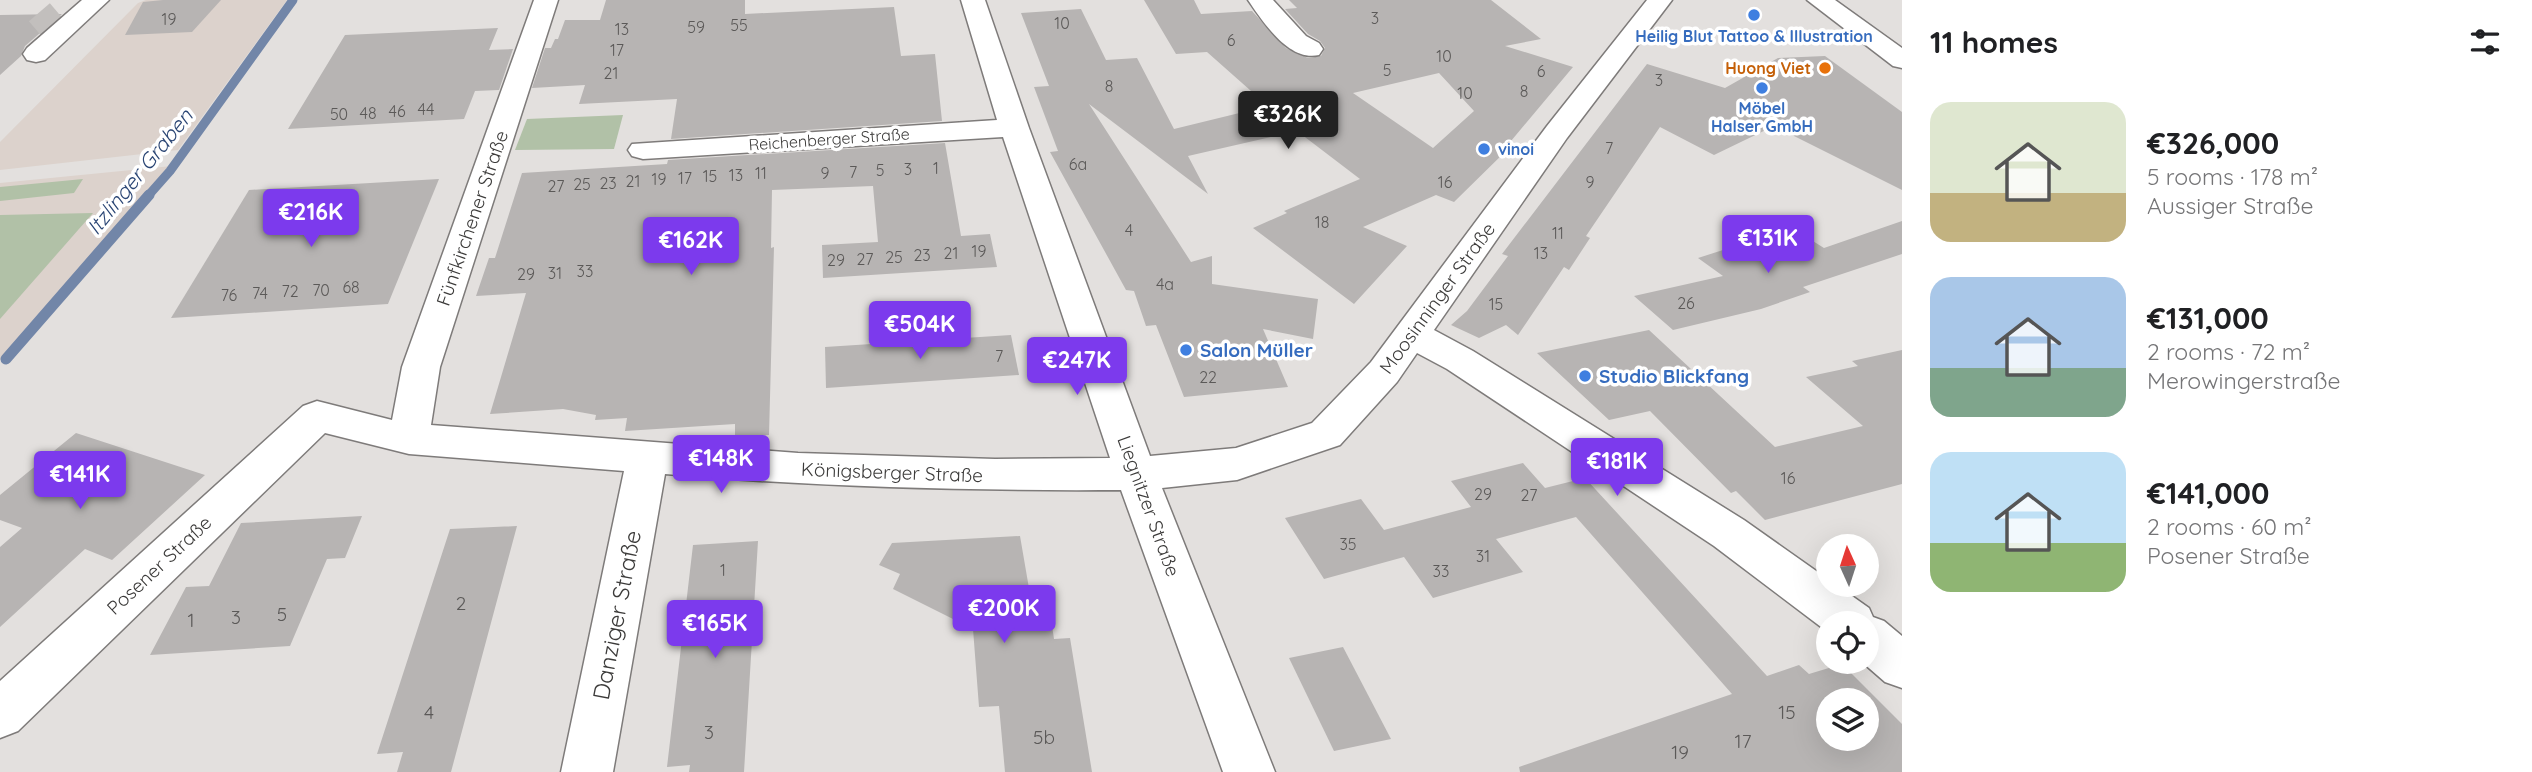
<!DOCTYPE html>
<meta charset="utf-8">
<style>
:root{--surface:#fff;--page:#f2f2f2;--text:#202124;--muted:#757577;--accent:#7c3aed}
body{margin:0;font-family:Quicksand,sans-serif;background:var(--page);color:var(--text);height:100vh;display:flex;flex-direction:column;font-size:26px;white-space:nowrap}
*{box-sizing:border-box;margin:0}
p{font-size:23px;color:var(--muted)}
.icon{flex:none;width:38px;height:38px;fill:none;stroke:currentColor;stroke-width:2;stroke-linecap:round;stroke-linejoin:round}
.map{position:relative;flex:1;overflow:hidden}
.side{display:flex;flex-direction:column;background:var(--surface);width:630px}
.side>*{flex:none}
.needle{width:46px;rotate:357deg}
.tools{position:absolute;left:1816px;top:534px;display:grid;gap:14px}
.tools a{display:grid;place-items:center;width:63px;height:63px;border-radius:50%;background:var(--surface);box-shadow:0 7px 28px #0002;font-size:35px}
.price{position:absolute;translate:-50% -60px;padding:0 16px;border-radius:7px;background:var(--accent);color:#fff;font-size:23px;line-height:46px;filter:drop-shadow(0 2px 4px #0008)}
.price::after{content:'';position:absolute;left:50%;top:42px;width:21px;height:16px;margin-left:-10px;background:inherit;clip-path:polygon(0 0,100% 0,50% 100%)}
.price.on{background:#222;color:#fff}
ul{padding:0;list-style:none}
li{display:flex;align-items:center;gap:21px;height:175px;padding:0 28px}
li span{display:grid;place-items:center;flex:none;width:196px;height:140px;border-radius:21px;color:#555}
li>.icon{margin-inline-start:auto}
span .icon{width:84px;height:84px;fill:#fffc;stroke-width:1}
li b{font-size:30px}
h2{display:flex;justify-content:space-between;align-items:center;height:84px;padding:0 28px;font-size:30px}
main{display:flex;flex:1;min-height:0}
.map>svg:first-child{display:block}
</style>
<main>
<div class="map">
<svg width="1902" height="772" viewBox="0 0 1902 772">
<rect width="100%" height="100%" fill="#e3e0de"/>
<g fill="#dcd2cc">
<path d="M146,0h141l-109,150 -178,20v-28l138,-139z"/>
<path d="M172,166l-172,194v-177z"/>
</g>
<g fill="#b1c1a7">
<path d="M623,115l-9,34 -99,1 12,-31z"/>
<path d="M83,179l-9,14 -74,8v-14z"/>
<path d="M93,213l-93,106v-104z"/>
</g>
<g fill="none" stroke-linecap="round" stroke-linejoin="round">
<path stroke="#7286a8" stroke-width="9" d="M147,197l23,-26 123,-171"/>
<path stroke="#7286a8" stroke-width="11" d="M6,359l143,-164"/>
</g>
<g fill="#b7b4b3" fill-rule="evenodd">
<path d="M163,0h58l-29,32 -67,3 18,-33z"/>
<path d="M606,0h139v14l149,-7 7,49 34,-2 7,67 -271,18 6,-40 -98,5 6,-19 -53,3 13,-40h6l4,-9h3l7,-19h35z"/>
<path d="M1144,0h50l7,14 51,-3 34,37 22,10 13,-2 4,-8 -5,-7 -12,-7 -23,-25 12,-1 -8,-8h202l50,39 -36,7 68,21 -67,80 3,1 -55,54 -18,-7 -73,32 44,19 -53,58 -101,-76 34,-15 -3,-2 76,-32 -63,-48 -109,25 20,38 -119,-90 102,158 21,-6v28l106,15 -5,40 -50,-10 25,58 -104,10 -28,-72 -10,1 -12,-35 -8,-1 -76,-138 8,-1 -24,-64 15,-1 -28,-73 60,-4 25,51 31,-2 37,71 94,-23 -61,-54 -31,2zM1439,73l35,38 -41,37 -80,-55z"/>
<path d="M62,14l-37,32 -4,10 -21,19v-60z"/>
<path d="M498,28l-9,22 24,-1 -14,41 -24,1 -11,28 -176,10 57,-94z"/>
<path d="M1825,56l77,56v78l-128,-64 -60,29 -54,-28 -74,109 4,2 -21,32 -5,-3 -46,68 -12,-10 -27,13 -28,-13 16,-14 41,-55 -6,-2 145,-190 78,24 53,-30z"/>
<path d="M945,143l16,93 29,-2 7,33 -174,11 -1,-33 56,-3 -5,-56 -101,4 -1,58 3,-1 -5,188 -34,2v-13l-110,7 2,-13 -32,2 1,-5 -33,-6 -73,5 36,-121 -50,3 13,-38h6l27,-85 145,-9 1,-4z"/>
<path d="M439,179l-51,125 -217,14 78,-128z"/>
<path d="M1902,221v33l-99,33 7,5 -49,17 -88,21 -39,-34 89,-20 -25,-18 94,-30 32,20z"/>
<path d="M1649,330l126,117 88,-21 -57,-49 52,-11 -6,-5 50,-11v134l-137,36 -29,-29 -5,2 -81,-82 -41,9 -72,-67z"/>
<path d="M1011,335l8,40 -193,13 -1,-41z"/>
<path d="M76,433l129,42 -93,85 -27,-11 -85,78v-80l22,-19 -22,-8v-25z"/>
<path d="M1523,463l22,25 40,-10 182,198 32,-11 10,9 33,-10 60,60v48h-382l-1,-5 213,-73 -156,-177 -80,22 27,33 -90,26 -29,-41 -80,22 -39,-61 76,-19 23,31 87,-23 -20,-26zM1829,700h38v38h-38z"/>
<path d="M362,516l-17,42 -18,1 -37,87 -140,9 36,-68 23,-1 32,-63z"/>
<path d="M517,526l-66,246h-54l6,-20 -26,2 73,-225z"/>
<path d="M1020,536l11,64 17,-2 6,41 16,-1 22,134h-87l-6,-66 -20,1 -6,-78 -80,-40 7,-15 -21,-9 13,-22z"/>
<path d="M758,541l-14,231h-55l1,-7 -23,2 26,-222z"/>
<path d="M1343,647l48,92 -57,12 -45,-93z"/>
</g>
<g fill="none" stroke-linecap="round" stroke-linejoin="round">
<path stroke="#c2bfbd" stroke-width="28" stroke-dasharray="28 14" stroke-linecap="butt" d="M38,32l21,-18"/>
<g stroke="#7e7b7a" stroke-width="3">
<g id="minor">
<path d="M82,0h27l-64,60 -9,2 -9,-2 -4,-6 4,-6z"/>
<path d="M534,0h24l-118,367 -9,58 367,28 197,6 115,-1 -107,-321 -360,22 -11,-3 -4,-6 4,-6 365,-24 -36,-120h24l44,128 121,328 86,-8 76,-25 59,-61 176,-236 100,-126h25l-105,138 -133,192 39,21 271,169 85,60v4h6l34,24 4,9 11,4 18,15v52l-17,-6 -23,-20h5v-39h-38v10l-115,-87 -267,-177 -30,-16 -20,29 -57,63 -103,35 -75,8 113,284h-52l-102,-282c-153,1 -304,-3 -456,-16l-52,298h-52l63,-301 -215,-17 -84,-21 -307,298 -18,7v-57l303,-275 14,-5 75,19 10,-53z"/>
<path d="M1248,0h25l33,36 13,7 4,6 -4,6c-30,7 -56,-33 -71,-55z"/>
<path d="M1807,0h28l67,48v20l-9,-2z"/>
</g>
</g>
<use href="#minor" fill="#fff" fill-rule="evenodd"/>
</g>
<g fill="#3f7fe0" stroke="#fff" stroke-width="2.5">
<circle cx="1754" cy="15" r="7"/>
<circle cx="1762" cy="88" r="7"/>
<circle cx="1484" cy="149" r="7"/>
<circle cx="1186" cy="350" r="7"/>
<circle cx="1585" cy="376" r="7"/>
</g>
<circle fill="#e8710a" stroke="#fff" stroke-width="2.5" cx="1825" cy="68" r="7"/>
<g text-anchor="middle" stroke-width="7" stroke-linejoin="round" paint-order="stroke">
<g font-size="16" fill="#5b5958">
<text x="1375" y="24">3</text>
<text x="169" y="25">19</text>
<text x="1062" y="29">10</text>
<text x="739" y="31">55</text>
<text x="696" y="33">59</text>
<text x="622" y="35">13</text>
<text x="1231" y="46">6</text>
<text x="617" y="56">17</text>
<text x="1444" y="62">10</text>
<text x="1387" y="76">5</text>
<text x="1541" y="77">6</text>
<text x="611" y="79">21</text>
<text x="1659" y="86">3</text>
<text x="1109" y="92">8</text>
<text x="1524" y="97">8</text>
<text x="1465" y="99">10</text>
<text x="426" y="115">44</text>
<text x="397" y="117">46</text>
<text x="368" y="119">48</text>
<text x="339" y="120">50</text>
<text x="1609" y="154">7</text>
<text x="1078" y="170">6a</text>
<text x="936" y="174">1</text>
<text x="908" y="175">3</text>
<text x="880" y="176">5</text>
<text x="853" y="178">7</text>
<text x="761" y="179">11</text>
<text x="825" y="179">9</text>
<text x="736" y="181">13</text>
<text x="710" y="182">15</text>
<text x="685" y="184">17</text>
<text x="659" y="185">19</text>
<text x="633" y="187">21</text>
<text x="1445" y="188">16</text>
<text x="1590" y="188">9</text>
<text x="608" y="189">23</text>
<text x="582" y="190">25</text>
<text x="556" y="192">27</text>
<text x="1322" y="228">18</text>
<text x="1129" y="236">4</text>
<text x="1558" y="239">11</text>
<text x="979" y="257">19</text>
<text x="951" y="259">21</text>
<text x="1541" y="259">13</text>
<text x="922" y="261">23</text>
<text x="894" y="263">25</text>
<text x="865" y="265">27</text>
<text x="836" y="266">29</text>
<text x="585" y="277">33</text>
<text x="555" y="279">31</text>
<text x="526" y="280">29</text>
<text x="1165" y="290">4a</text>
<text x="351" y="293">68</text>
<text x="321" y="296">70</text>
<text x="290" y="297">72</text>
<text x="260" y="299">74</text>
<text x="229" y="301">76</text>
<text x="1686" y="309">26</text>
<text x="1496" y="310">15</text>
<text x="999" y="362">7</text>
<text x="1208" y="383">22</text>
<text x="1788" y="484">16</text>
<text x="1483" y="500">29</text>
<text x="1529" y="501">27</text>
<text x="1348" y="550">35</text>
<text x="1483" y="562">31</text>
<text x="723" y="576">1</text>
<text x="1441" y="577">33</text>
</g>
<g font-size="16" font-weight="bold" fill="#366cbe" stroke="#fff">
<text x="1754" y="42">Heilig Blut Tattoo &amp; Illustration</text>
<text x="1762" y="114">Möbel<tspan x="1762" dy="18">Halser GmbH</tspan></text>
<text x="1498" y="155" text-anchor="start">vinoi</text>
</g>
<g font-size="16" font-weight="bold" fill="#c56008" stroke="#fff" text-anchor="end">
<text x="1811" y="74">Huong Viet</text>
</g>
<g font-size="16" fill="#3c3b3a" stroke="#fff">
<text transform="translate(829 139) rotate(-4)" y="6">Reichenberger Straße</text>
</g>
<g font-size="19" fill="#3c3b3a" stroke="#fff">
<text transform="translate(472 218) rotate(-71)" y="7">Fünfkirchener Straße</text>
<text transform="translate(1437 298) rotate(-54)" y="7">Moosinninger Straße</text>
<text transform="translate(892 472) rotate(2)" y="7">Königsberger Straße</text>
<text transform="translate(1149 506) rotate(70)" y="7">Liegnitzer Straße</text>
<text transform="translate(159 565) rotate(-43)" y="7">Posener Straße</text>
</g>
<g font-size="19" font-weight="bold" fill="#366cbe" stroke="#fff" text-anchor="start">
<text x="1200" y="357">Salon Müller</text>
<text x="1599" y="383">Studio Blickfang</text>
</g>
<g font-size="19" fill="#5b5958">
<text x="461" y="610">2</text>
<text x="282" y="621">5</text>
<text x="236" y="624">3</text>
<text x="191" y="627">1</text>
<text x="429" y="719">4</text>
<text x="1787" y="719">15</text>
<text x="709" y="739">3</text>
<text x="1044" y="744">5b</text>
<text x="1743" y="748">17</text>
<text x="1680" y="759">19</text>
</g>
<g font-size="21" font-style="italic" fill="#2a4574" stroke="#fff">
<text transform="translate(140 172) rotate(-51)" y="7">Itzlinger Graben</text>
</g>
<g font-size="23" fill="#3c3b3a" stroke="#fff">
<text transform="translate(617 615) rotate(-79)" y="8">Danziger Straße</text>
</g>
</g>
</svg>
<div class="tools">
<a><svg class="needle" viewBox="-14 -14 28 28"><path d="M0-13l5 13h-10z" fill="#e53935"/><path d="M0 13l5-13h-10z" fill="#757577"/></svg></a>
<a><svg class="icon" aria-label="locate" viewBox="0 0 24 24"><circle cx="12" cy="12" r="6"/><path d="M12 2v4M12 18v4M2 12h4M18 12h4"/></svg></a>
<a><svg class="icon" aria-label="layers" viewBox="0 0 24 24"><path d="M12 4l9 5-9 5-9-5zM3 14l9 5 9-5"/></svg></a>
</div>
<b class="price on" style="left:1288px;top:151px">€326K</b>
<b class="price" style="left:311px;top:249px">€216K</b>
<b class="price" style="left:1768px;top:275px">€131K</b>
<b class="price" style="left:691px;top:277px">€162K</b>
<b class="price" style="left:920px;top:361px">€504K</b>
<b class="price" style="left:1077px;top:397px">€247K</b>
<b class="price" style="left:721px;top:495px">€148K</b>
<b class="price" style="left:1617px;top:498px">€181K</b>
<b class="price" style="left:80px;top:511px">€141K</b>
<b class="price" style="left:1004px;top:645px">€200K</b>
<b class="price" style="left:715px;top:660px">€165K</b>
</div>
<section class="side">
<h2>11 homes<svg class="icon" aria-label="filters" viewBox="0 0 24 24"><path d="M4 7h16M4 17h16"/><circle cx="9" cy="7" r="2"/><circle cx="15" cy="17" r="2"/></svg></h2>
<ul>
<li><span style="background:linear-gradient(#dfe7d0 65%,#c2b280 0)"><svg class="icon" aria-label="home" viewBox="0 0 24 24"><path d="M3 11l9-7 9 7M6 9v11h12V9"/></svg></span><div><b>€326,000</b><p>5 rooms · 178 m²</p><p>Aussiger Straße</p></div></li>
<li><span style="background:linear-gradient(#a9c7e8 65%,#7fa58c 0)"><svg class="icon" aria-label="home" viewBox="0 0 24 24"><path d="M3 11l9-7 9 7M6 9v11h12V9"/></svg></span><div><b>€131,000</b><p>2 rooms · 72 m²</p><p>Merowingerstraße</p></div></li>
<li><span style="background:linear-gradient(#bfe0f5 65%,#8fb573 0)"><svg class="icon" aria-label="home" viewBox="0 0 24 24"><path d="M3 11l9-7 9 7M6 9v11h12V9"/></svg></span><div><b>€141,000</b><p>2 rooms · 60 m²</p><p>Posener Straße</p></div></li>
</ul>
</section>
</main>
